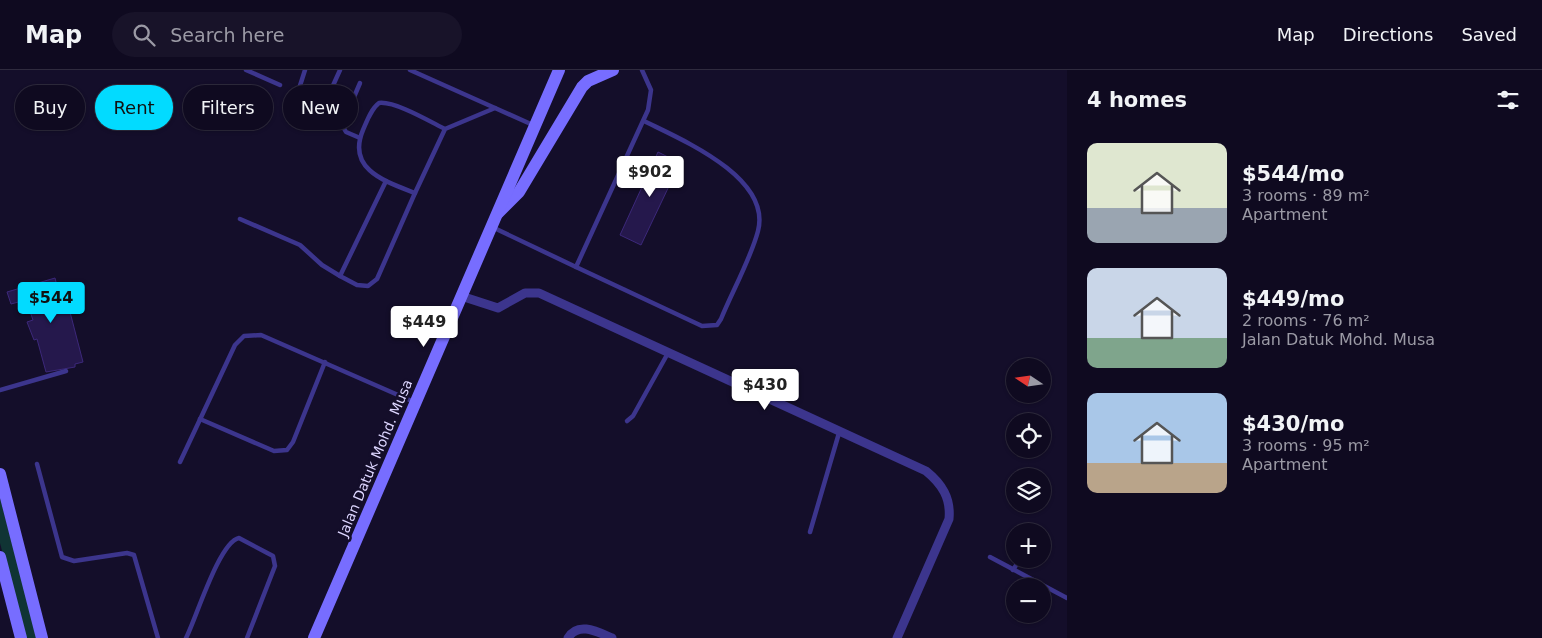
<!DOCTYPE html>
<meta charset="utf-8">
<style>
:root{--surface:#0f0a20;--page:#181329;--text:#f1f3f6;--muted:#9b9aa5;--line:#2f2b3e;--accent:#02dbff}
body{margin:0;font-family:"DejaVu Sans",sans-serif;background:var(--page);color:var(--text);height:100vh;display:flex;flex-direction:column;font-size:19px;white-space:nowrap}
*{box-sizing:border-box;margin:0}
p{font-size:16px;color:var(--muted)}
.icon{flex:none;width:28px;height:28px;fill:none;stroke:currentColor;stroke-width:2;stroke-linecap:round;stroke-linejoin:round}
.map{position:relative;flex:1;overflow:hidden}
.drawer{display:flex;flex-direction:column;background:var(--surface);width:475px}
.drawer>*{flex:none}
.top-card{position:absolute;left:15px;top:15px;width:475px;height:45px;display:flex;gap:10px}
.needle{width:32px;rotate:283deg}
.fabs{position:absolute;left:1006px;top:288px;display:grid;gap:10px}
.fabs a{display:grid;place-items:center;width:45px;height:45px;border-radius:50%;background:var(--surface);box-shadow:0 1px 4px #0004,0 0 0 1px var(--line);font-size:25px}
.price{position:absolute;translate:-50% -42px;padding:0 11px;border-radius:5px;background:#fff;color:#222;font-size:16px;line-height:32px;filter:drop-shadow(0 1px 2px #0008)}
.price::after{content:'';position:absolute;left:50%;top:30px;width:15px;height:11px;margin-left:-8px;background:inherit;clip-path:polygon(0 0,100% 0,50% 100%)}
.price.selected{background:var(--accent);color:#111}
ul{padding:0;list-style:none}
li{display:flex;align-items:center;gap:15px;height:125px;padding:0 20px}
li span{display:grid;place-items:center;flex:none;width:140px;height:100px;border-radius:10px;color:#555}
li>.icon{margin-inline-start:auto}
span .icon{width:60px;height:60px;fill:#fffc;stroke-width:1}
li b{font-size:21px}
h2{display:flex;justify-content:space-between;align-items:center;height:60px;padding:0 20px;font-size:21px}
.chip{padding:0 18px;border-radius:22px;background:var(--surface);box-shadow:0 1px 4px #0004,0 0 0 1px var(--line);font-size:18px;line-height:45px}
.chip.selected{background:var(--accent);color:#111}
header{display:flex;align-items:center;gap:30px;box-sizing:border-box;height:70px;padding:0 25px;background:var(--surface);border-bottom:1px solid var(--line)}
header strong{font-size:24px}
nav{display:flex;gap:28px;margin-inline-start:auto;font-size:18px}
.search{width:350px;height:45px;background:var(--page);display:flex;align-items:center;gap:12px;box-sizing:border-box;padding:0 18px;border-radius:28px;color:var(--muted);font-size:19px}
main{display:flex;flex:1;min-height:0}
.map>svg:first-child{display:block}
</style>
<header>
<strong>Map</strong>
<div class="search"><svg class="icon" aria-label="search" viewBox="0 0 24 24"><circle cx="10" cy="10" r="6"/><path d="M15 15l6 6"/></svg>Search here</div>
<nav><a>Map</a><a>Directions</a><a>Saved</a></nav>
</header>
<main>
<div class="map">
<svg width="1067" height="568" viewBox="0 0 1067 568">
<rect width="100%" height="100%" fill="#140e2a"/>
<path fill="#103434" d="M0,428l37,140h-12l-25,-95z"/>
<g fill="#25184c" stroke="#3c287a">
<path d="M658,82l22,11 -39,82 -21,-10z"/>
<path d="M55,208l2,8 7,3 19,73 -8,2v3l-29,5 -9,-33 -3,1 -7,-18 6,-2 -7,-20 -15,4 -4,-12z"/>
</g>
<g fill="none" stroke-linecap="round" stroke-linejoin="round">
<g stroke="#3c358d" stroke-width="4.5">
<path d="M246,0l34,15"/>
<path d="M305,0l-8,25 5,5 16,4 8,-3 14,-31"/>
<path d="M410,0l85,38"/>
<path d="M445,59c-16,-8 -50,-28 -66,-26 -8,6 -12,18 -16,27 -17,40 24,52 52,63l30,-64 50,-21 38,17"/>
<path d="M360,68l-14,-6 -4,-7 18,-42"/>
<path d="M386,111l-46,95 17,9 11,1 9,-7 38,-86"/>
<path d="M240,149l60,26 22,20 18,11"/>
<path d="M492,157l84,40 72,-157 3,-20 -9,-20"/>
<path d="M576,197l126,59 15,-1 4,-6c11,-27 30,-61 37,-88 14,-54 -78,-92 -114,-110"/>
<path d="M0,320l66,-19"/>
<path d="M200,349l74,32 13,-1 6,-8 32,-80"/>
<path d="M627,351l6,-5 35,-63"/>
<path d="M180,392l55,-117 9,-9 17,-1 153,67"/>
<path d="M37,394l25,93 12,4 53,-8 7,2 24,83"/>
<path d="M810,462l29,-99"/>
<path d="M990,487l77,41"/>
<path d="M1013,500l7,-11"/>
<path d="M186,568c10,-19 33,-96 53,-100l34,18 2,10 -28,72"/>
</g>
<g stroke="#3c358d" stroke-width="9">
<path d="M461,226l37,12 27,-15h14l387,178c16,13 25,27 23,48l-52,119"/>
<path d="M568,568c10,-17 30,-6 44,0"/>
</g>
<g stroke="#776dff" stroke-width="12">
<path d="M498,143l21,-21 63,-105 6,-6 25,-11"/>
<path d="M0,404l42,164"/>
<path d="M0,487l21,81"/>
<path d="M314,568l245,-568"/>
</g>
</g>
<g text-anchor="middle" stroke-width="5" stroke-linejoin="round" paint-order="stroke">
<g font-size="14" fill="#ddd6ff" stroke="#140e2a">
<text transform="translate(375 388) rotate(-67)" y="5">Jalan Datuk Mohd. Musa</text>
</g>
</g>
</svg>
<div class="fabs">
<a><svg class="needle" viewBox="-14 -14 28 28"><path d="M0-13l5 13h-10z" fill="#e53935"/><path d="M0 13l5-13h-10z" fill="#9b9aa5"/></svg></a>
<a><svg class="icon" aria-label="locate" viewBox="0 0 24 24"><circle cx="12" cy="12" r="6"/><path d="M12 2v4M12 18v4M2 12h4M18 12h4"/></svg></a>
<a><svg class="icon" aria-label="layers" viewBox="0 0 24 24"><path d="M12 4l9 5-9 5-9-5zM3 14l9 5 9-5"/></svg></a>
<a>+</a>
<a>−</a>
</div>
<b class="price" style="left:650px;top:128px">$902</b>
<b class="price selected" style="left:51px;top:254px">$544</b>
<b class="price" style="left:424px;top:278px">$449</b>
<b class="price" style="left:765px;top:341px">$430</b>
<div class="top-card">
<a class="chip">Buy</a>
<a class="chip selected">Rent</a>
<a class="chip">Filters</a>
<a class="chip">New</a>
</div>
</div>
<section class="drawer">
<h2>4 homes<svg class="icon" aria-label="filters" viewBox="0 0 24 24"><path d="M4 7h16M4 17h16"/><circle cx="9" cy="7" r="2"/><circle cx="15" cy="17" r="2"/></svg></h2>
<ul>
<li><span style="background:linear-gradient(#dfe7d0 65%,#9aa5b1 0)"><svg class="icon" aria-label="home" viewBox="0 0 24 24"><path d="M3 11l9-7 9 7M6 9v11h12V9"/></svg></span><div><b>$544/mo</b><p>3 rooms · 89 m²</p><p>Apartment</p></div></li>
<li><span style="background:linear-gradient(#c9d6e8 70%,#7fa58c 0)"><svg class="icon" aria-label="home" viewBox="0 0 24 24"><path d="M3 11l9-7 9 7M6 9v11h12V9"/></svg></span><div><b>$449/mo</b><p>2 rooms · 76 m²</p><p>Jalan Datuk Mohd. Musa</p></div></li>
<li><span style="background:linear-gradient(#a9c7e8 70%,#b9a48a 0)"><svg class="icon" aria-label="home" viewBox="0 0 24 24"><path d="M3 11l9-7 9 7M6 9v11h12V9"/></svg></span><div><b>$430/mo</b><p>3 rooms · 95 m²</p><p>Apartment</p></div></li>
</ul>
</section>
</main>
